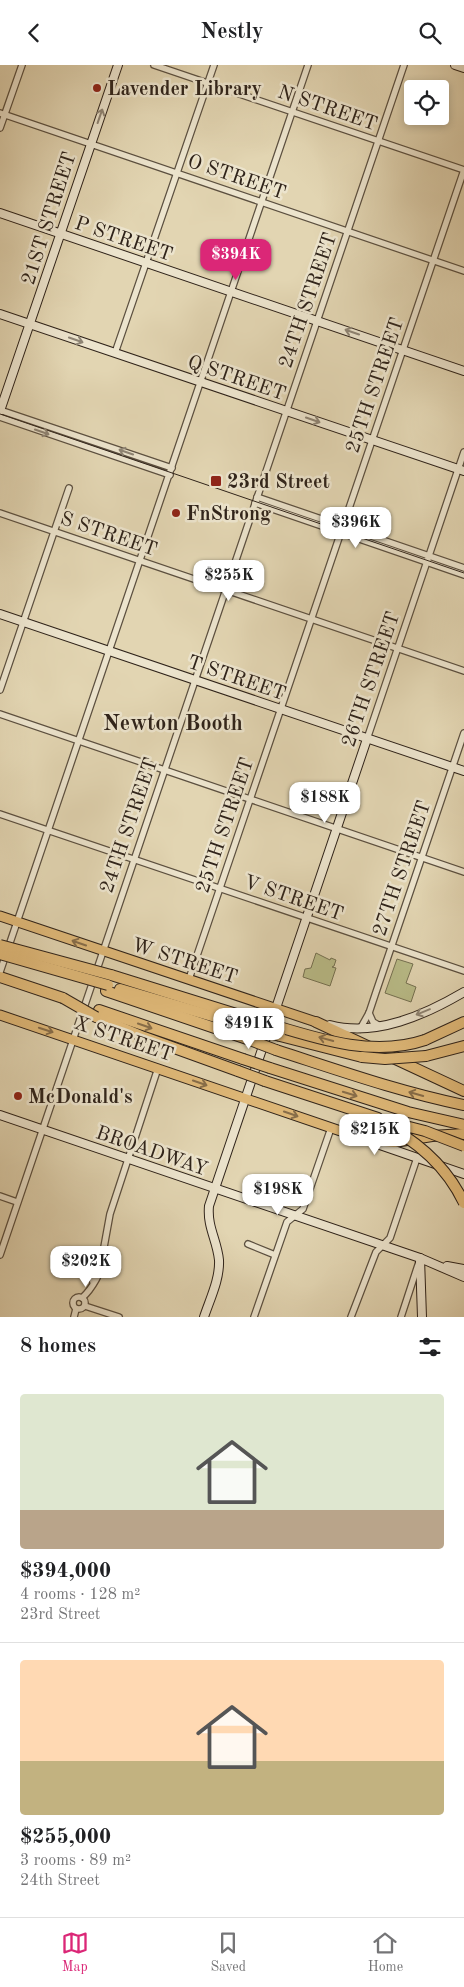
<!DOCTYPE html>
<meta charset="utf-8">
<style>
:root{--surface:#fff;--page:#f6f6f6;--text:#202124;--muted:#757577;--line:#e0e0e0;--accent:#db2777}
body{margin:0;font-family:"Old Standard TT",serif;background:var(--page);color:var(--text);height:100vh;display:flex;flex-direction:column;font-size:19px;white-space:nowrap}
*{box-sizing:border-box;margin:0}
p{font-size:16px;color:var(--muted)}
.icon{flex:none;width:28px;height:28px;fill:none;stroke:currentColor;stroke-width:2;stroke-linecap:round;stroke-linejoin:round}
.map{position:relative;height:1252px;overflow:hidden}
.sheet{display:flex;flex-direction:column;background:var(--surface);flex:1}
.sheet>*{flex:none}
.controls{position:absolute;left:404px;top:15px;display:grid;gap:10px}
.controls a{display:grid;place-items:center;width:45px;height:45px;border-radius:5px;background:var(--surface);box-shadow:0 2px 8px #0003;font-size:25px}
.price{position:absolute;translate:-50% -42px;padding:0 11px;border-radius:10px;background:#fff;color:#222;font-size:16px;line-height:32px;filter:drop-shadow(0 1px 2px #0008)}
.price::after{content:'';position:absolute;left:50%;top:30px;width:15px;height:11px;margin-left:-8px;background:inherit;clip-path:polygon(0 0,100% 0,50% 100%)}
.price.on{background:var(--accent);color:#fff}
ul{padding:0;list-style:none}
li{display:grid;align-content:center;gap:10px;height:265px;padding:0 20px}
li+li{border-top:1px solid var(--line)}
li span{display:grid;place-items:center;height:155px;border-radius:5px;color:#555}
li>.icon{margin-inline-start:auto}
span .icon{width:90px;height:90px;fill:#fffc;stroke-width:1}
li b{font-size:21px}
h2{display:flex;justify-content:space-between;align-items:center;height:60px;padding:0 20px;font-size:21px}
header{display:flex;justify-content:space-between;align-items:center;height:65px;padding:0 20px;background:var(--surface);font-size:22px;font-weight:600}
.tabs{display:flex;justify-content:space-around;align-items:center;height:70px;border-top:1px solid var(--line);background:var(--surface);font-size:14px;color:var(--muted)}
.tabs a{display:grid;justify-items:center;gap:2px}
.tabs .on{color:var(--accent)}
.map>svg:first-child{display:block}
</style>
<header><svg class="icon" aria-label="back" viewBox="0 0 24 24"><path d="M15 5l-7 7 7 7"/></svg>Nestly<svg class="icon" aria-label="search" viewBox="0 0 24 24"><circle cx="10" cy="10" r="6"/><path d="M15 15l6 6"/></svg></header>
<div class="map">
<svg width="464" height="1252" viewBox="0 0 464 1252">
<rect width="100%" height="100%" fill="#e2d5b2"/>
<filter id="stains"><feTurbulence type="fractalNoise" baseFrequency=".004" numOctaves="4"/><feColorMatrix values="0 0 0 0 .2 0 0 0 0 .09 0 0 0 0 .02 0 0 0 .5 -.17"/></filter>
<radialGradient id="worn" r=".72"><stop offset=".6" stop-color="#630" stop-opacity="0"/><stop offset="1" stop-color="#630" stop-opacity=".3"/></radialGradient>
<g fill="#b9bc88" stroke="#747051">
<path d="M316,888l14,7 1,-2 5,2 -2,6 -2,1 4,1 -6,18 -27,-9 2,-8 6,-1z"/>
<path d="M397,894l16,5 -7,19 10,4 -5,15 -26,-9z"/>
</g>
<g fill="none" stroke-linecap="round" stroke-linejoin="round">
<g stroke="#5c5040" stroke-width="8">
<g id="street">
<path d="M154,0l310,105"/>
<path d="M0,48l464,158"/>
<path d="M0,63l22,-63"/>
<path d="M115,288l99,-288"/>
<path d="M0,345l172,58"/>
<path d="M0,352l170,58"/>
<path d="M257,432l207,71"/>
<path d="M255,438l209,72"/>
<path d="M0,448l464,158"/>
<path d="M0,625l69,-202"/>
<path d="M0,649l464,158"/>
<path d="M367,674l97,-287"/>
<path d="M0,749l464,157"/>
<path d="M0,907l308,-907"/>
<path d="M189,914l275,-809"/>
<path d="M369,948l4,9 7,4"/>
<path d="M360,964l9,-16 7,-21 88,-259"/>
<path d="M0,1131l17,6"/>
<path d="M248,1179l27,11"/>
<path d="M0,1190l404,-1190"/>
<path d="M93,1217c-3,-8 2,-18 9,-24"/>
<circle cx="79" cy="1238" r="6"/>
<path d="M82,1233c9,-8 22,-28 20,-40l8,-44 48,-146"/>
<path d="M85,1241l34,11"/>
<path d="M74,1252l2,-8"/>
<path d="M254,1252l33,-95 16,-13 28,-81"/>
<path d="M351,1252l25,-65 14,-14 27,-80"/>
<path d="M401,1252l18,-55"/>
</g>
</g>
<g stroke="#2f231a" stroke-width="10">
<g id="secondary">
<path d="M455,0l9,3"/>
<path d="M0,148l464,158"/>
<path d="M0,249l464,157"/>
<path d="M0,346l118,-346"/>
<path d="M0,549l464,157"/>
<path d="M330,960c46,12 95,-10 134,-33"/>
<path d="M0,1050l420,143 44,19"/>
<path d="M374,1078l90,31"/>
<path d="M420,1193l2,59"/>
<path d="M447,1201l17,3"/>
<path d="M204,1252c6,-18 16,-38 15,-57 -2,-20 -12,-33 -10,-54l158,-467"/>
</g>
</g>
<g stroke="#2f231a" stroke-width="11">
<g id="primary">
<path d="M0,851l316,106"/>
<path d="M0,950l364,124"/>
</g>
</g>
<g stroke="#2f231a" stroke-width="12">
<g id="highway">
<path d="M111,910l135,42"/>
<path d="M0,912l63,21"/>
<path d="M120,924l133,39"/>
<path d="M106,926l144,49"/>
<path d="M99,945l144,49"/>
<path d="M96,952l48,20 94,34"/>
<path d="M316,957l148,69"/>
<path d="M280,971l82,21"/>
<path d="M425,975l39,-18"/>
<path d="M276,985c62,20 124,42 188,55"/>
<path d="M426,991l38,-10"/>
<path d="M270,1003l138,44 56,13"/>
<path d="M265,1016l113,37"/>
<path d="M364,1074l30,3 38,-6 32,-2"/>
</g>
</g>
<use href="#street" stroke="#ece4cd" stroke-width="5.5"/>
<use href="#secondary" stroke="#ece4cd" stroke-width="8"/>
<use href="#primary" stroke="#e1ba79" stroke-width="9"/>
<use href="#highway" stroke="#e1ba79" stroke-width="10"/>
<path stroke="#2f231a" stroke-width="1" d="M0,349l464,159"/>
<g stroke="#2f231a" stroke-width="12" stroke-linecap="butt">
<g id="highway-bridge">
<path d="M0,880l111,30"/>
<path d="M0,889l108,31"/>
<path d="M63,933l33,19"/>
<path d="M246,952c57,16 120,43 179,23"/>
<path d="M253,963l27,8"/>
<path d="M250,975l26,10"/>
<path d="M362,992l23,2 41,-3"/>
<path d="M243,994l27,9"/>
<path d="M238,1006l27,10"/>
<path d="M378,1056c37,18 68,44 86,82"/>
<path d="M386,1056l39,10 39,15"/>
</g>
</g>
<use href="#highway-bridge" stroke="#e1ba79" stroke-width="10"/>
</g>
<defs><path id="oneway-shaft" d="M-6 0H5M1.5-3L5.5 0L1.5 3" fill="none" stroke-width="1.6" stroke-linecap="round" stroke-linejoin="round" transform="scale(1.25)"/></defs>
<g stroke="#8e8474">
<use href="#oneway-shaft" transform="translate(100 51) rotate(-71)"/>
<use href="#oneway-shaft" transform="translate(352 267) rotate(-161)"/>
<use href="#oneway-shaft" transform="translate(76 275) rotate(19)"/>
<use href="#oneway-shaft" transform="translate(313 355) rotate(19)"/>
<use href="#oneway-shaft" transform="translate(42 367) rotate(19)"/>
<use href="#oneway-shaft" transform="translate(126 387) rotate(-161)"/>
<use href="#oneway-shaft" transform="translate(423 947) rotate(158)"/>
</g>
<g stroke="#886e4a">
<use href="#oneway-shaft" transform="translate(79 878) rotate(-161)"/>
<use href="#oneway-shaft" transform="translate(145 961) rotate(19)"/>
<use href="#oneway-shaft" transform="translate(46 965) rotate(18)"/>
<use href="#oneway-shaft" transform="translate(326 974) rotate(-165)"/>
<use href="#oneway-shaft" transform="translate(200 1018) rotate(19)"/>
<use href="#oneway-shaft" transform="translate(350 1029) rotate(17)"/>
<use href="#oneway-shaft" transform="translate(416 1029) rotate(-164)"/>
<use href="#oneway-shaft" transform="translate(291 1049) rotate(19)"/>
</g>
<g fill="#8f2418" stroke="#ece4cd" stroke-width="2">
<circle cx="97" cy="23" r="5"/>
<rect x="210" y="410" width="12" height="12" rx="2.5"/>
<circle cx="176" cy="448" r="5"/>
<circle cx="18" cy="1031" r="5"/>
</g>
<g text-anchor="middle" stroke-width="5" stroke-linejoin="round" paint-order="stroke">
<g font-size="20" font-weight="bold" fill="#2f231a" stroke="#ece4cd" text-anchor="start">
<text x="107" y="30">Lavender Library</text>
<text x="227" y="423">23rd Street</text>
<text x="186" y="455">FnStrong</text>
<text x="28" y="1038">McDonald's</text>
</g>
<g font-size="20" fill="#2f231a" stroke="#ece4cd">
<text transform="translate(328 42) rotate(19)" y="7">N STREET</text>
<text transform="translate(237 111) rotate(19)" y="7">O STREET</text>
<text transform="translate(48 153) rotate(-72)" y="7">21ST STREET</text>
<text transform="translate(124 173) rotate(19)" y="7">P STREET</text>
<text transform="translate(307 235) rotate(-71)" y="7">24TH STREET</text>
<text transform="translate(237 312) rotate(19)" y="7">Q STREET</text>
<text transform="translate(374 320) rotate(-71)" y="7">25TH STREET</text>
<text transform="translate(109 468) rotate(19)" y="7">S STREET</text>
<text transform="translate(237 612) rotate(19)" y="7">T STREET</text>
<text transform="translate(370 614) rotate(-71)" y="7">26TH STREET</text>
<text transform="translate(128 760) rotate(-71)" y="7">24TH STREET</text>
<text transform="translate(224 760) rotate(-71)" y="7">25TH STREET</text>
<text transform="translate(401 803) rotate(-71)" y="7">27TH STREET</text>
<text transform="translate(294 832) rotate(19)" y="7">V STREET</text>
<text transform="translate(185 895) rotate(18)" y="7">W STREET</text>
<text transform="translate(124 973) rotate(19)" y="7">X STREET</text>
<text transform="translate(152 1085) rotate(19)" y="7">BROADWAY</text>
</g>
<g font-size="22" font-weight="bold" fill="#2f231a" stroke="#ece4cd">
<text x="173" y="665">Newton Booth</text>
</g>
</g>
<rect width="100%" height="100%" filter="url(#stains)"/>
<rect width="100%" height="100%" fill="url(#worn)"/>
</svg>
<div class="controls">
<a><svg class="icon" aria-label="locate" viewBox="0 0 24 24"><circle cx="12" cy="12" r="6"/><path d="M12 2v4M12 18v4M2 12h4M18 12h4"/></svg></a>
</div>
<b class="price on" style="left:236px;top:216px">$394K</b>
<b class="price" style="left:356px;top:484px">$396K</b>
<b class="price" style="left:229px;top:537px">$255K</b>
<b class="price" style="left:325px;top:759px">$188K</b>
<b class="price" style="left:249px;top:985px">$491K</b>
<b class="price" style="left:375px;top:1091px">$215K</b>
<b class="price" style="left:278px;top:1151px">$198K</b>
<b class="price" style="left:86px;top:1223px">$202K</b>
</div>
<section class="sheet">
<h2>8 homes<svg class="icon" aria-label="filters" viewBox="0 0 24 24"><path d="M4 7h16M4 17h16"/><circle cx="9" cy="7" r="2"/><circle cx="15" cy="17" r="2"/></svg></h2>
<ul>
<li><span style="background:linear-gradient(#dfe7d0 75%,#b9a48a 0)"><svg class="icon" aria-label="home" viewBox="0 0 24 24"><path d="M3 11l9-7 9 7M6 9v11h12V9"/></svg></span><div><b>$394,000</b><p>4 rooms · 128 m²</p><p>23rd Street</p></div></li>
<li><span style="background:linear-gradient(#ffd9b3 65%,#c2b280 0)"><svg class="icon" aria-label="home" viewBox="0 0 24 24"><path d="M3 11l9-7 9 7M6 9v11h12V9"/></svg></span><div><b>$255,000</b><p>3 rooms · 89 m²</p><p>24th Street</p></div></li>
</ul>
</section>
<nav class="tabs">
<a class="on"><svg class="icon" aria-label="map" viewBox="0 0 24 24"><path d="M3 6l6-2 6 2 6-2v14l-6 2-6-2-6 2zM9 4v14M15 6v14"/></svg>Map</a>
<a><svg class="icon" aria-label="saved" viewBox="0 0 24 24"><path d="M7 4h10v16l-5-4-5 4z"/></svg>Saved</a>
<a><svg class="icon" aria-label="home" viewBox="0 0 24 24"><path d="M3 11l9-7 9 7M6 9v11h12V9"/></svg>Home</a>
</nav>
